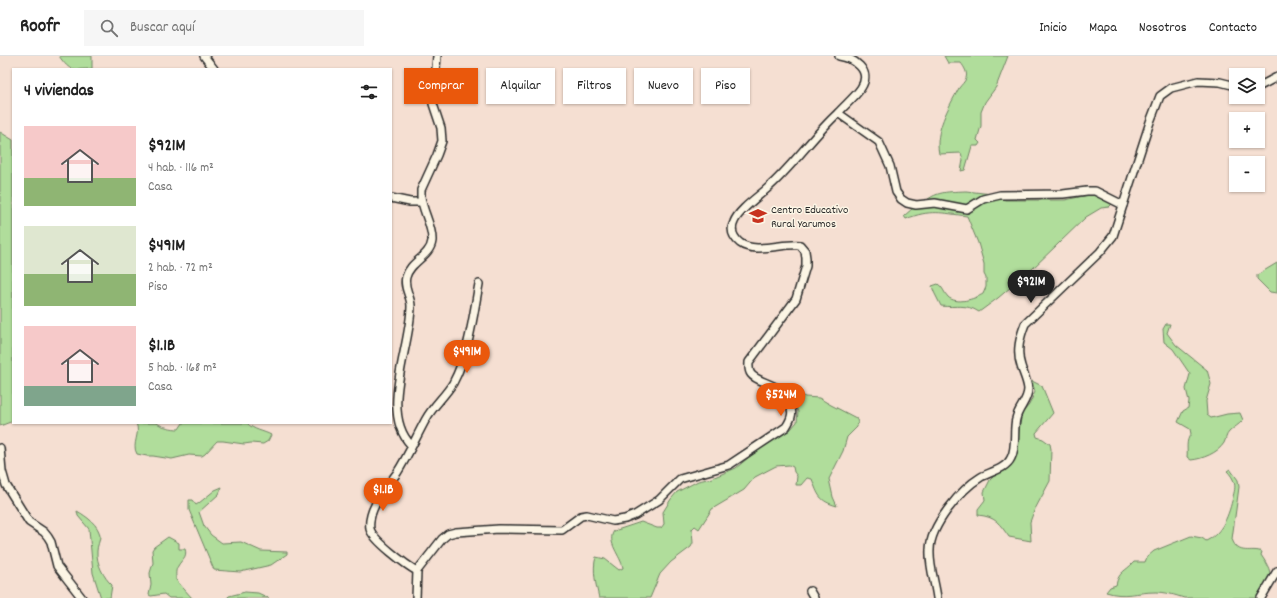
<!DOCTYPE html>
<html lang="es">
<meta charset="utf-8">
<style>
:root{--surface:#fff;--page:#f6f6f6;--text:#222;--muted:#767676;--line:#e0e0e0;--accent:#ea580c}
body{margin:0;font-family:Dekko,sans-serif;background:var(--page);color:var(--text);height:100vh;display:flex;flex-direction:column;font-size:15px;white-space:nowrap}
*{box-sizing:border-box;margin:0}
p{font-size:13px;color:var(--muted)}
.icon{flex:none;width:22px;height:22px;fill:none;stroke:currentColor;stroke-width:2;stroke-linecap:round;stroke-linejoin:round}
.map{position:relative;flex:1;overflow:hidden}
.sheet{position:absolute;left:12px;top:12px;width:380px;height:356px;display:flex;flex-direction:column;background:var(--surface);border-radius:0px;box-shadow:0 1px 3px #0004}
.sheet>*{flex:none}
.guide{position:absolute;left:404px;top:12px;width:380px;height:36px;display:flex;gap:8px}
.fabs{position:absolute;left:1229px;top:12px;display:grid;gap:8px}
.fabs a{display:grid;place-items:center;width:36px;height:36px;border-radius:0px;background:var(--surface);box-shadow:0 1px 3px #0004;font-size:20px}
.price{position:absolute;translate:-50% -34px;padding:0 9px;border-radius:14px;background:var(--accent);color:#fff;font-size:13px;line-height:26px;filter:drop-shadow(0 1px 2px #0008)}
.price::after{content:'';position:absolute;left:50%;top:24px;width:12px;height:9px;margin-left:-6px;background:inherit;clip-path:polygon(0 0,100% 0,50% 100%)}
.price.selected{background:#222;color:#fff}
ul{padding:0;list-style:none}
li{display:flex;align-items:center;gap:12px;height:100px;padding:0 12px}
li span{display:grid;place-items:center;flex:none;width:112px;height:80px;border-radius:0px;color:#555}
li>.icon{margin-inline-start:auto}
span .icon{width:48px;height:48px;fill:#fffc;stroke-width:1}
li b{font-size:17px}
h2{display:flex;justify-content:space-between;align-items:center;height:48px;padding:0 12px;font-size:17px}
.pill{padding:0 14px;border-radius:0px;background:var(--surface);box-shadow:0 1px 3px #0004;font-size:14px;line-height:36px}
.pill.selected{background:var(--accent);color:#fff}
header{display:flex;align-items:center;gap:24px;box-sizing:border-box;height:56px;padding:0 20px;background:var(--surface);border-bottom:1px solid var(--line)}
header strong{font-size:19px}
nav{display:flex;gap:22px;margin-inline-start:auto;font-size:14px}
.search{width:280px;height:36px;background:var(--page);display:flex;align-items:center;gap:10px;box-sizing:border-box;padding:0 14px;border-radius:0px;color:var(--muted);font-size:15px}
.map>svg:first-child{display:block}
</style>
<header>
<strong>Roofr</strong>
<div class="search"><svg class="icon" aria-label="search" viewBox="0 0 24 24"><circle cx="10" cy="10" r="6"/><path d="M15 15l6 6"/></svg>Buscar aquí</div>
<nav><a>Inicio</a><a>Mapa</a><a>Nosotros</a><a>Contacto</a></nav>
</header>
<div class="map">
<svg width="1277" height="542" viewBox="0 0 1277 542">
<rect width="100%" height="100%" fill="#f5dfd2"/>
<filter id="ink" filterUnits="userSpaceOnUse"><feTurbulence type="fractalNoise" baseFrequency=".025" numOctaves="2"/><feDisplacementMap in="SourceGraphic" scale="8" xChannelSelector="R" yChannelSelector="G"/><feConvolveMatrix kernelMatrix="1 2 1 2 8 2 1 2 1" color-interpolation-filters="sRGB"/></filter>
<g filter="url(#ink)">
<g fill="#b0dd9b" stroke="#6e8463">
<path d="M59,0h33v13c-20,0 -21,4 -33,-13z"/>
<path d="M944,0h64l-12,31 -11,15 -4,10v14l-4,14 3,3 -2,3h-6l-7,24 -4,1 2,-11 -2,-7 -22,1c-5,-23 10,-47 20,-66 2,-3 6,-6 7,-10 2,-5 -2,-11 -5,-15h-13z"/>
<path d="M0,76l13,8v281l-13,5z"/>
<path d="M966,135l26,3 13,6h60l23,-5 12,1 12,8 -3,3 -8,1 -15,9 -55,53 -33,28 -19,14c-14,-9 -22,-4 -38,-6l-7,-14 -2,-6 6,-2c5,3 6,9 10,13 9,8 26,2 35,-3l3,-7v-9l-2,-4v-10l-6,-21 -11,-27c-25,-3 -37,-7 -61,3l-2,-3 9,-8h5c16,-17 26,-16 48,-17z"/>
<path d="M1277,207v30l-7,-1 -13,-13v-4z"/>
<path d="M1166,268h4l-3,9 9,12 31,25 4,14 -5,17 1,14 4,3 16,-4 13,-1 3,7c-4,5 -9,7 -14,12 -3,3 -3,7 -5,11 -6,10 -22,16 -33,17l-4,-3c1,-8 -2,-16 4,-23l-1,-5 -12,-7 5,-11 5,-3 1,-7 -3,-12 4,-15 -17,-25 -9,-7 -1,-13z"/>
<path d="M1032,325l10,5 11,27 -17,20 1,4 6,2 7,5 1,5 -1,32 -16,30 -4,11 1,19 -22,-4c-10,-14 -13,-20 -31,-22v-6l7,-9 -1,-8 6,-12 6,-6 11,-7 7,-7 8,-47 7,-8 6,-13z"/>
<path d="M796,337l9,4 14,1 12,7 25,13 2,4 -1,5 -10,10 -4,14 -14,28 4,18 4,9c-18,-5 -19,-11 -25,-27l-5,-1 -6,7h-5l1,-9 -3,-4 -1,-5 -4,-2 -13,1 -21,11 -11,13 -32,19 -13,20 -4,-3 -3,3 1,14 -2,4 -20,15 -11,12 -10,24h-51c-3,-13 -7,-28 -3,-41l9,2 14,11 4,-2c-2,-12 -17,-26 -9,-37l27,-9 16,6h4l3,-4 -1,-12 8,-13 6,-7 21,-11 14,-3 24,-10 19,-16 35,-22 7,-8 1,-10 -7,-18z"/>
<path d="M136,367h21c5,4 16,6 22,6l4,-6h64c6,7 17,8 24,12l-3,6 -5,3 -12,-1 -7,1 -21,-3h-6l-12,13 -3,2 -13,-1 -17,4 -19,-3h-6l-10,-2c-6,-10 4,-20 -1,-31z"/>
<path d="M1230,413l8,11 1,7 -7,52c6,18 20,8 30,13l-1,3c15,22 10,24 -4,43h-73c-9,-3 -19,-6 -28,-6 -20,0 -31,6 -50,0l4,-5 6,-2c3,-14 9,-13 18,-23h11l2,-5 7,-6 37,-15 11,2 4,3c17,-8 23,-27 27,-44 1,-5 3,-10 1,-15 -1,-4 -4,-8 -7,-11z"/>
<path d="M222,431l-3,7 -20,18 5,14 7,9 11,8 19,-1 20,9 26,1v2l-16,11 -31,7 -26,-2 -25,-60v-10h3l4,5 3,-2 16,-13z"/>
<path d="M77,455c9,5 22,14 23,25 0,5 -3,10 -3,15 -1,12 7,27 15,34l-2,13h-9l-8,-25 -4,-44 -11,-13z"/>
<path d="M168,481l11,6v6h6c3,8 -4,11 -7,17 -3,4 -2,9 -2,14l16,18h-23l-5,-4 -13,2 -2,-1 2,-10 -1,-12 3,-10 -1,-13 2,-3z"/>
<path d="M245,536l13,1 11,5h-42l2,-2z"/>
</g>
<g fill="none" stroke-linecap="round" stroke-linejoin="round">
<g stroke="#2b2b2b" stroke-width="10">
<g id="minor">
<path d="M204,0l10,13"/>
<path d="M839,0c14,2 34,14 22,32 -6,9 -16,17 -23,25l41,29 11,24 6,26 5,7 6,4 9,2 19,-2 32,6 16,-10 17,-4 63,-1 24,-3h8l28,14"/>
<path d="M1258,31l19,-10"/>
<path d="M391,142l19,4h12"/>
<path d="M411,389c-32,-33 0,-98 0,-139 0,-10 -8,-18 -5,-29 4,-16 24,-20 26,-36 1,-15 -10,-30 -11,-45v-6l16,-35 5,-14 -1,-13 -8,-24 4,-48"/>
<path d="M0,392l2,23 4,14 23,37 15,10 4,5 3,5 6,24 25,32"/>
<path d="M417,515c-11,-6 -44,-31 -47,-42 -3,-20 16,-41 27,-56 11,-17 19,-36 29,-54 7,-13 19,-23 27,-36 16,-30 20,-66 26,-99"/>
<path d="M810,535l4,7"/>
<path d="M416,542l1,-27 25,-32 6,-5 8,-2 43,-3 63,1 19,-14 6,-1 26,6 12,-2 10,-4 24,-15 21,-21 49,-14 57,-38c6,-9 8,-16 2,-26 -3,-4 -5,-9 -10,-12 -7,-6 -22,-8 -27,-15 -3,-4 -2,-8 -2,-12l47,-63 10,-33v-8l-1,-7 -5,-6c-17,-2 -46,9 -60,-2 -7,-6 -10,-13 -6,-21 5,-13 27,-27 37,-37 24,-22 43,-50 67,-72"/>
<path d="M937,542c-2,-16 -8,-32 -7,-48 0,-24 31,-61 51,-73 9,-5 25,-8 30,-19 6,-11 2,-27 5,-39 2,-11 12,-18 12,-30 -1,-9 -5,-16 -7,-23 -5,-15 -1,-29 4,-42l75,-72 13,-16 37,-114 10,-26 11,-8 27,-7 22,1 16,4"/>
<path d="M1261,542l16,-27"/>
</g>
</g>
<use href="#minor" stroke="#fcf5e5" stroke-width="7"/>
</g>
</g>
<defs>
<g id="school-bare" transform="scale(1.38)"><path d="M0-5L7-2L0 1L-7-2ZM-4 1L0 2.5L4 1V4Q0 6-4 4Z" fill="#c8321e" stroke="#fcf5e5" stroke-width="2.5" paint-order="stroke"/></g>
</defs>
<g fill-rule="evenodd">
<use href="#school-bare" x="758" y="160"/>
</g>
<g text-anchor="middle" stroke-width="3" stroke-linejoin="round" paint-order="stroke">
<g font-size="12" fill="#2b2b2b" stroke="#fcf5e5" text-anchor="start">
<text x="771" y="157">Centro Educativo<tspan x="771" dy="14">Rural Yarumos</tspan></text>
</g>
</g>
</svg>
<div class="fabs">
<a><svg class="icon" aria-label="layers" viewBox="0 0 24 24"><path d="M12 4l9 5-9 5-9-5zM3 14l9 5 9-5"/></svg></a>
<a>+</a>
<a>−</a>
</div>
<b class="price selected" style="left:1031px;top:248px">$921M</b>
<b class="price" style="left:467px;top:318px">$491M</b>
<b class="price" style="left:781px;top:361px">$524M</b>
<b class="price" style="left:383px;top:456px">$1.1B</b>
<div class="guide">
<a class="pill selected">Comprar</a>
<a class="pill">Alquilar</a>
<a class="pill">Filtros</a>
<a class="pill">Nuevo</a>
<a class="pill">Piso</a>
</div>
<section class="sheet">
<h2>4 viviendas<svg class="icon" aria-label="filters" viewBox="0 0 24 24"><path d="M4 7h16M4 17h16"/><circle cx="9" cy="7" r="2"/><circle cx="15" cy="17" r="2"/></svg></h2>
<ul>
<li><span style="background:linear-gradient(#f6c9c9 65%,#8fb573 0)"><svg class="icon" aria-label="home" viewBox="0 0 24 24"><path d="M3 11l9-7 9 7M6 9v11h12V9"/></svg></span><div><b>$921M</b><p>4 hab. · 116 m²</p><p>Casa</p></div></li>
<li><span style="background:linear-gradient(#dfe7d0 60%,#8fb573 0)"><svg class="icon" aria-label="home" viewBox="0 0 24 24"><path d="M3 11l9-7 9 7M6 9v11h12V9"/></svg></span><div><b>$491M</b><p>2 hab. · 72 m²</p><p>Piso</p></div></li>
<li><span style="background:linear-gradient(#f6c9c9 75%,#7fa58c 0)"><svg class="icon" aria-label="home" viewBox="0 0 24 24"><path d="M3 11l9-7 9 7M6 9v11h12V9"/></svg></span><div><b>$1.1B</b><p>5 hab. · 168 m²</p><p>Casa</p></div></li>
</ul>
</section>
</div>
